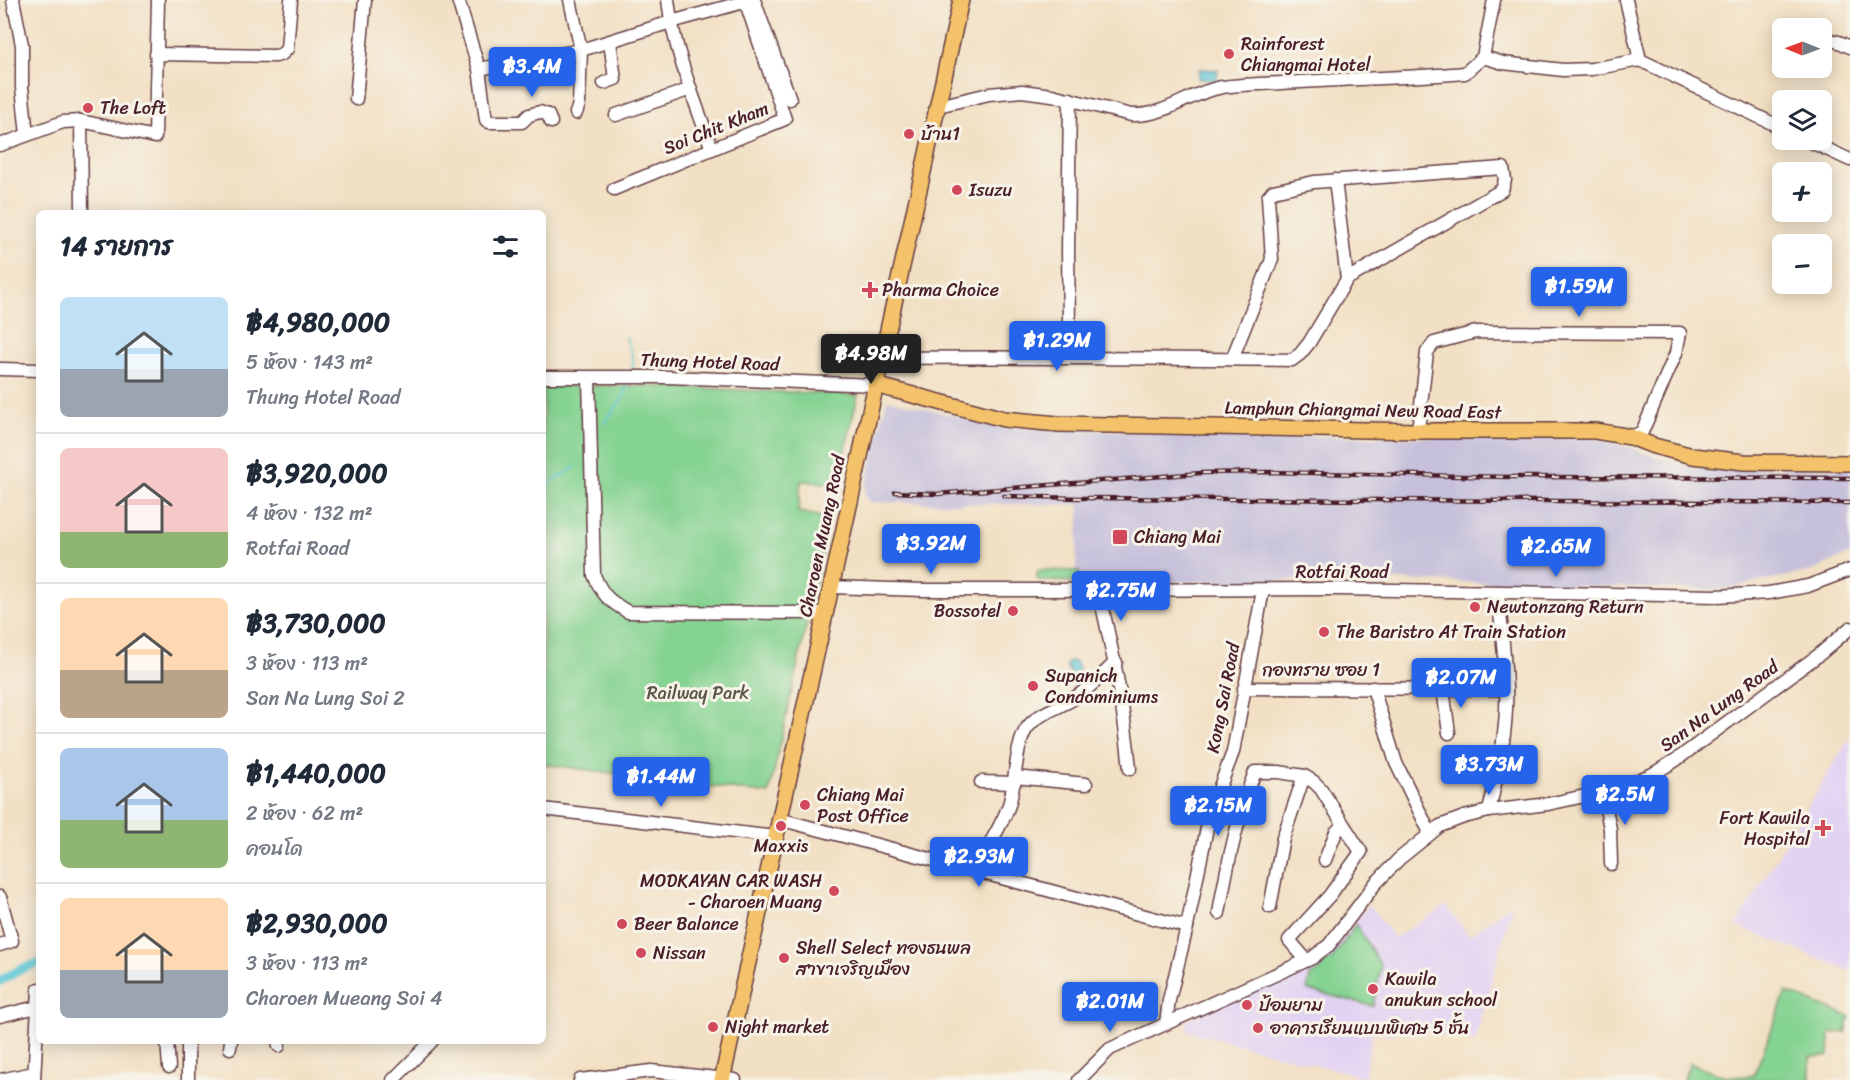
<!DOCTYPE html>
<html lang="th">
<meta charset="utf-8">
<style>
:root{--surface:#fff;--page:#f6f6f7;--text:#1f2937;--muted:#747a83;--line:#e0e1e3;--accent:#2563eb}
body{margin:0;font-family:Sriracha,"Playpen Sans Thai",sans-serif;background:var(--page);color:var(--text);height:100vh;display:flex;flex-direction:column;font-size:22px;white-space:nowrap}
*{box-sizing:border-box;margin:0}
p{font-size:20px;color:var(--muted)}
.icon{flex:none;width:33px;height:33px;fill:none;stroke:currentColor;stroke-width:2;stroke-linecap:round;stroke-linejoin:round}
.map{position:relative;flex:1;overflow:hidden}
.drawer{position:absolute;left:36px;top:210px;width:510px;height:834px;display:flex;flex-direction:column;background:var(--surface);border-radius:9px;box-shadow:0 3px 15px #0003}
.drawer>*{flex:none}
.needle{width:39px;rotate:271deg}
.controls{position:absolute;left:1772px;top:18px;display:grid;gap:12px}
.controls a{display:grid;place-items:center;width:60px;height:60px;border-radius:9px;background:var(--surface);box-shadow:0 3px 15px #0003;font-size:30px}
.price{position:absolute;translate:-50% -51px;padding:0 14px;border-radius:6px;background:var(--accent);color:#fff;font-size:20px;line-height:39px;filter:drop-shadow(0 2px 3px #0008)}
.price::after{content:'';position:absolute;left:50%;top:36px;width:18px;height:14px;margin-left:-9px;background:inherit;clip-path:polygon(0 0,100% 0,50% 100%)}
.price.active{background:#222;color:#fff}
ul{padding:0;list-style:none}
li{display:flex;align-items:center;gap:18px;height:150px;padding:0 24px}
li+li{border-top:2px solid var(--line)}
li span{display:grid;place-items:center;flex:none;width:168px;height:120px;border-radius:9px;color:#555}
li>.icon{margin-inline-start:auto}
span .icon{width:72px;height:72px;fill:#fffc;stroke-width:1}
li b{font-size:26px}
h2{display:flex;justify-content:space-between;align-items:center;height:72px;padding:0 24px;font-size:26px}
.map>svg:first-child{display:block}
</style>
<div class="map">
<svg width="1850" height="1080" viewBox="0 0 1850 1080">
<rect width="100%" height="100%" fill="#f7f3e8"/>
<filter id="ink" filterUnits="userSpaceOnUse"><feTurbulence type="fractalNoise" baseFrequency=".0167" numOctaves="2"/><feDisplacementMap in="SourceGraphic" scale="12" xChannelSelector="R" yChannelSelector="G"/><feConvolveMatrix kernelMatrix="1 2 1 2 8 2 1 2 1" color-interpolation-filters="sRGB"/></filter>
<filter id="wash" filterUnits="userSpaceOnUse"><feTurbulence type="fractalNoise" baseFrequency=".008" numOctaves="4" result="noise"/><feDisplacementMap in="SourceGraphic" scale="24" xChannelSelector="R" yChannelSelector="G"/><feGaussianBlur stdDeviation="1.35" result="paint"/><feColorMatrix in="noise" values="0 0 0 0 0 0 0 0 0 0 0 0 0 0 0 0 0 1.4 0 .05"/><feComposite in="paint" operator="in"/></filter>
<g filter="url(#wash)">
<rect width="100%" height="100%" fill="#f2e0c4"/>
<g fill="#e3d3f3">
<path d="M1850,737v234l-114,-45z"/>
<path d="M1513,903l-38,139 -77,-17 -6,11 -19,-5 -9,46 -177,-46v-11l139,-62 43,-54 25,34 52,-32 23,30z"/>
</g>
<path fill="#c6c0da" d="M887,399l116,29 344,9 247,1 37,10 30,11 30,8 159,2v85l-38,17 -95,19 -356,-11 -244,4 -42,-1 5,-77 -210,-3 -6,-9z"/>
<g fill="#85d392" stroke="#68795e" stroke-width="1.5">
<path d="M543,386h102l213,9 -21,89 -36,-3 -3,31 32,6 -61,276 -226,-30z"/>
<path d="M1039,570l40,1v11l-39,-1 -3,-2v-6z"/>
<path d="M1356,924l25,42 -8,40 -66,-16 3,-14 12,-7 -2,-6 12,-4z"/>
<path d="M1786,992l64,25 -4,15 -16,1 -1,23 -19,1v23h-127l7,-17c23,10 39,17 64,12z"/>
</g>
<g fill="#5cc7d6" stroke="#537380" stroke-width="1.5">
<path d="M1199,69l19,1 -1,10 -19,-1z"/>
<path d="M1069,661l7,1 7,17 -5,6 -7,-2v-9l-5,-8z"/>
</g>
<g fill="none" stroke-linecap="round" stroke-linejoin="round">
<g stroke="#5cc7d6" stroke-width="2">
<path d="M626,337l8,25 -3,9"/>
<path d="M604,423l20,-27 4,-13"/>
<path d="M543,487l33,-20"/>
</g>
<path stroke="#5cc7d6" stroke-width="9" d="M0,981l21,-12 18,-6"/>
</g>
</g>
<g filter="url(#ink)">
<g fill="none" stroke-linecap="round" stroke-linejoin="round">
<g stroke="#633c42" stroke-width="15">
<g id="minor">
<path d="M13,0l9,45v42l5,48"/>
<path d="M458,0l21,69 7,51 3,2h33l7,-7 11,-3 8,3 3,7"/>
<path d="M570,0l11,50 -2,54 -3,9"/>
<path d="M668,0c6,51 27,101 44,149"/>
<path d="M754,0l36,99"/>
<path d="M1626,0l14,60"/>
<path d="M1821,38l18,4 11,5"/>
<path d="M156,54l120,2 6,-2 5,-5 4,-49"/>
<path d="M1483,57l20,6 60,7 29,-1 48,-9 142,68"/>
<path d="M1483,57l11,-57"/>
<path d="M479,69l102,-19 90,-28 80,-22"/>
<path d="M604,83l11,-4 -5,-37"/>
<path d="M356,99l9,-99"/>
<path d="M938,106l51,-12 33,-3 30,4 79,20c37,1 57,-22 91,-28 19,-3 40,-3 59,-4 61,-4 123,-5 184,-10l18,-16"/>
<path d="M616,115l75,-26"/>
<path d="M81,121l1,92"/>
<path d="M1807,140l43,20"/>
<path d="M0,145l63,-23 18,-1 74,16 3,-137"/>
<path d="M1335,180l12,99"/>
<path d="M614,189l171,-70 -40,-119"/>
<path d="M1050,357l19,-32 -1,-75 2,-151"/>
<path d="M881,358c137,-1 274,0 411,2l8,-6 9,-11 38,-64 155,-89 3,-10 -2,-12 -189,14 -41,9 -5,6 4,62 -40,100"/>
<path d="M0,369l39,1"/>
<path d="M543,377h125l207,8"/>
<path d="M589,378l5,197c8,20 15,26 34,37l197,1"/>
<path d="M1418,431l9,-79 7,-9 42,-11 204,1 -4,20 -34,79 -11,5"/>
<path d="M830,587l93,3h107l309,-1 378,7 52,-3 39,-7 42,-16"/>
<path d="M1098,589c15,61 26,117 32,180"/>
<path d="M1244,688l262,1"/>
<path d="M1373,688l23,75 34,70"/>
<path d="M1443,689l6,44"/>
<path d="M1015,777l71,7"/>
<path d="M981,782l33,1"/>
<path d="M1603,792l7,37 1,35"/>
<path d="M543,809l232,28"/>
<path d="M1489,811c9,-40 19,-81 17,-122 -1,-32 -5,-65 -8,-97"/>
<path d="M779,819l408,108"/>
<path d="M1325,860l11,-28 7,-7"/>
<path d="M974,871c12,-22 27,-43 35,-66 7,-22 6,-60 18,-77 12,-16 30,-19 46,-29 16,-10 29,-24 43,-37"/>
<path d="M0,897l12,44 -12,4"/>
<path d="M1270,907l13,-69 21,-62"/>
<path d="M1219,913c8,-48 18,-96 36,-141h24l25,4 10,6 7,7 40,63 -31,43 -41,45 13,15 2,6"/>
<path d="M0,1016l37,-9"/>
<path d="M1166,1023l3,-23 18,-73 23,-114 23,-61 30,-162"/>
<path d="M167,1041l2,26"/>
<path d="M278,1041l1,5"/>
<path d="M230,1048l1,-7"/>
<path d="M0,1080l34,-7"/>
<path d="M34,1080l5,-91"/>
<path d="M188,1080v-39"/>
<path d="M393,1080l39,-39"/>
<path d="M580,1080l71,-9 84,9"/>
<path d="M1079,1080l31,-31 202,-91 17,-13 46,-61 24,-25 41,-33 24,-9 25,-6 59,-7 55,-12 23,-7 27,-11 23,-14 144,-106 30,-26"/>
</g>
</g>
<g stroke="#633c42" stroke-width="18">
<g id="major">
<path d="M875,385l129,34 54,5 360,7h177l36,6 23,9 39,10 51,6 106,1"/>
<path d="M722,1080l239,-1080"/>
</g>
</g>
<use href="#minor" stroke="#fff" stroke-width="12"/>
<use href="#major" stroke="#f4c26a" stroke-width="15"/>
<g stroke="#4a1f2b" stroke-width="4.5">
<g id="rail">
<path d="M895,492l42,2 264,-21 67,-1 242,5 340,1"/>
<path d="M1004,496l77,2 769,5"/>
</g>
</g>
<use href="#rail" stroke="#f7f3e8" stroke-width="2" stroke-dasharray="7" stroke-linecap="butt"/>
</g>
</g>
<g fill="#d1495b" stroke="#f7f3e8" stroke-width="2">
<circle cx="1229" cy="54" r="6"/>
<circle cx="88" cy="108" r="6"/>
<circle cx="909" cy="134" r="6"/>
<circle cx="957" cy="190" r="6"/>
<path d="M867 281h6v6h6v6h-6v6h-6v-6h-6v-6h6z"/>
<rect x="1112" y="529" width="16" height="16" rx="3"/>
<circle cx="1475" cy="607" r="6"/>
<circle cx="1013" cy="611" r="6"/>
<circle cx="1324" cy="632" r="6"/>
<circle cx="1033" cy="686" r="6"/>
<circle cx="805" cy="805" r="6"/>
<circle cx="781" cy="826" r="6"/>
<path d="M1820 819h6v6h6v6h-6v6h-6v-6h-6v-6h6z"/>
<circle cx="834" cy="891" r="6"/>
<circle cx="622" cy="924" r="6"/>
<circle cx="641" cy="953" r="6"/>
<circle cx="784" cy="958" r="6"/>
<circle cx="1373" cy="989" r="6"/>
<circle cx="1247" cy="1005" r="6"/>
<circle cx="713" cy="1027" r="6"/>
<circle cx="1258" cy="1028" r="6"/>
</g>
<g text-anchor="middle" stroke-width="6" stroke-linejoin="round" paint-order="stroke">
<g font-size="18" fill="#4a1f2b" stroke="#f7f3e8" text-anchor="start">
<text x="1241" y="50">Rainforest<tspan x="1241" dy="21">Chiangmai Hotel</tspan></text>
<text x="100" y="114">The Loft</text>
<text x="921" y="140">บ้าน1</text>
<text x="969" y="196">Isuzu</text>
<text x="882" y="296">Pharma Choice</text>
<text x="1134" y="543">Chiang Mai</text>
<text x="1487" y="613">Newtonzang Return</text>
<text x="1001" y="617" text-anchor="end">Bossotel</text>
<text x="1336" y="638">The Baristro At Train Station</text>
<text x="1045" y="682">Supanich<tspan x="1045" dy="21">Condominiums</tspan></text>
<text x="817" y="801">Chiang Mai<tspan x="817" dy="21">Post Office</tspan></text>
<text x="1810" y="824" text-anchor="end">Fort Kawila<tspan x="1810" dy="21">Hospital</tspan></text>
<text x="781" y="852" text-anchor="middle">Maxxis</text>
<text x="822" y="887" text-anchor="end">MODKAYAN CAR WASH<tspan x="822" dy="21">- Charoen Muang</tspan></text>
<text x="634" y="930">Beer Balance</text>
<text x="796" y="954">Shell Select ทองธนพล<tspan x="796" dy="21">สาขาเจริญเมือง</tspan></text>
<text x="653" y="959">Nissan</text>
<text x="1385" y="985">Kawila<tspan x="1385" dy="21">anukun school</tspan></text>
<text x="1259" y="1011">ป้อมยาม</text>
<text x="725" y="1033">Night market</text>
<text x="1270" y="1034">อาคารเรียนแบบพิเศษ 5 ชั้น</text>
</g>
<g font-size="18" fill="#4a1f2b" stroke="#f7f3e8">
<text transform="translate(716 128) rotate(-22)" y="6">Soi Chit Kham</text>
<text transform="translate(710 362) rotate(2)" y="6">Thung Hotel Road</text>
<text transform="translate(1363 410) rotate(1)" y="6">Lamphun Chiangmai New Road East</text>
<text transform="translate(822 536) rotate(-78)" y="6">Charoen Muang Road</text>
<text x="1342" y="578">Rotfai Road</text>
<text x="1321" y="676">กองทราย ซอย 1</text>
<text transform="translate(1223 698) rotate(-79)" y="6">Kong Sai Road</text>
<text transform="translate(1719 706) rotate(-36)" y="6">San Na Lung Road</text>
</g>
<g font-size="18" fill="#5c554a" stroke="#f7f3e8">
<text x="698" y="699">Railway Park</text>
</g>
</g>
</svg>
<div class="controls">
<a><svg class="needle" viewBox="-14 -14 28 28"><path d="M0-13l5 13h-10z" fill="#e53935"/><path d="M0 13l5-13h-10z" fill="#747a83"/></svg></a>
<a><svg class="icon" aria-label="layers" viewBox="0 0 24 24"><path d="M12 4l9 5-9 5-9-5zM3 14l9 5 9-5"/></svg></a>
<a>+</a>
<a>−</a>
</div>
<b class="price" style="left:532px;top:98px">฿3.4M</b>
<b class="price" style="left:1579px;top:318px">฿1.59M</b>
<b class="price" style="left:1057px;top:372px">฿1.29M</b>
<b class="price active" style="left:871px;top:385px">฿4.98M</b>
<b class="price" style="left:931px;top:575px">฿3.92M</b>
<b class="price" style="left:1556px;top:578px">฿2.65M</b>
<b class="price" style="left:1121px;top:622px">฿2.75M</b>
<b class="price" style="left:1461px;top:709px">฿2.07M</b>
<b class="price" style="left:1489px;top:796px">฿3.73M</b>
<b class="price" style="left:661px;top:808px">฿1.44M</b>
<b class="price" style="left:1625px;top:826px">฿2.5M</b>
<b class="price" style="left:1218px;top:837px">฿2.15M</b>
<b class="price" style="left:979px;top:888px">฿2.93M</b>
<b class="price" style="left:1110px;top:1033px">฿2.01M</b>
<section class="drawer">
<h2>14 รายการ<svg class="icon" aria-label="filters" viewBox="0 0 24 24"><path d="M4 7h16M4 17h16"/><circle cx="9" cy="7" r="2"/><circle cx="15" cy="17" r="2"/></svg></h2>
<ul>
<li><span style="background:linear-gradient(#bfe0f5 60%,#9aa5b1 0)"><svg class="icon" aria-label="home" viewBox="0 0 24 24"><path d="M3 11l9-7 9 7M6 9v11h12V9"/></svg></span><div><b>฿4,980,000</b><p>5 ห้อง · 143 m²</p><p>Thung Hotel Road</p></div></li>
<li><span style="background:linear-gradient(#f6c9c9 70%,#8fb573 0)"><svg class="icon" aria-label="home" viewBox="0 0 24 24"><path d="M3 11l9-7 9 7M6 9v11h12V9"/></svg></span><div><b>฿3,920,000</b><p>4 ห้อง · 132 m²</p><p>Rotfai Road</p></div></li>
<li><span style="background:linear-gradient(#ffd9b3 60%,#b9a48a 0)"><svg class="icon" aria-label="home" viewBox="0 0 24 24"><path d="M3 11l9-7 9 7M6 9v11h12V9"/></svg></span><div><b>฿3,730,000</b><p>3 ห้อง · 113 m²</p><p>San Na Lung Soi 2</p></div></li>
<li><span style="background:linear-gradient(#a9c7e8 60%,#8fb573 0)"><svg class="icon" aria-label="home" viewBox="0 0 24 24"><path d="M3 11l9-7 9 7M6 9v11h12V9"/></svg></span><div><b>฿1,440,000</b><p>2 ห้อง · 62 m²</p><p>คอนโด</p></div></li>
<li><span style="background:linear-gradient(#ffd9b3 60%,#9aa5b1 0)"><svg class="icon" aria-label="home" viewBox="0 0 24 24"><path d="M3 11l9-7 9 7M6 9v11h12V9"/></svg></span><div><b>฿2,930,000</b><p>3 ห้อง · 113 m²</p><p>Charoen Mueang Soi 4</p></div></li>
</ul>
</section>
</div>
